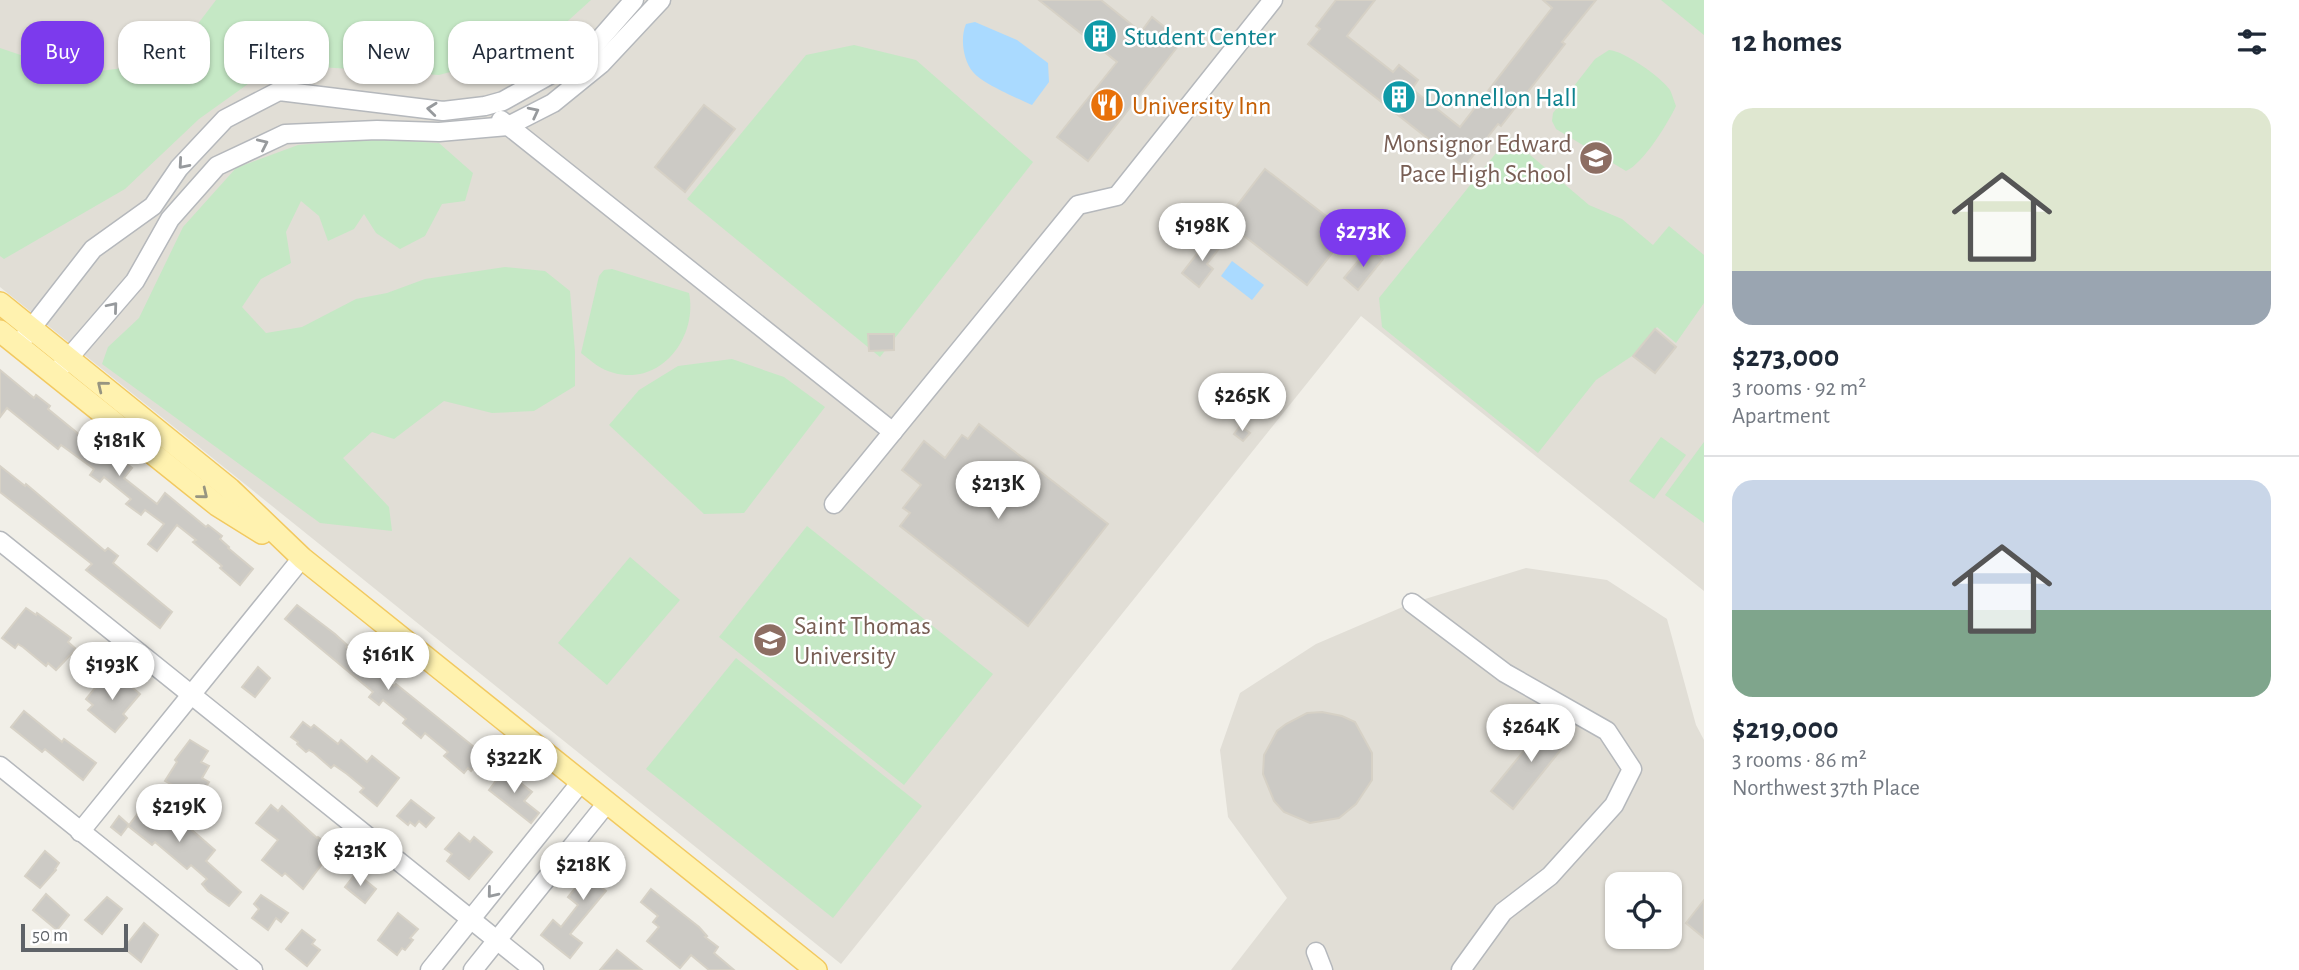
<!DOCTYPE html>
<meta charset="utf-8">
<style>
:root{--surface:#fff;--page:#f2f2f3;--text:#1f2937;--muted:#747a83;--line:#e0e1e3;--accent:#7c3aed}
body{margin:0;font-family:"Alegreya Sans",sans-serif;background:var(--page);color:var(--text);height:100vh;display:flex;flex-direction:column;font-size:26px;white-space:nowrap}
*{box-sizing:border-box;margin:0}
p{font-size:23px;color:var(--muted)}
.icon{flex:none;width:38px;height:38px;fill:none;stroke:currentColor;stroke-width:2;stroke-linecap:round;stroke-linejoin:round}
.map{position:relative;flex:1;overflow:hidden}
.side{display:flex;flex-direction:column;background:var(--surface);width:595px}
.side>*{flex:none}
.hud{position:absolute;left:21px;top:21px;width:665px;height:63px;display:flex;gap:14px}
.buttons{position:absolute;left:1605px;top:872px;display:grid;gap:14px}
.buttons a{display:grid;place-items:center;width:77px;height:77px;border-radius:14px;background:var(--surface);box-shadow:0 2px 5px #0004;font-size:35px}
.scale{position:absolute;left:21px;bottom:18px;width:107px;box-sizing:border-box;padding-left:7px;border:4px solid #5f6368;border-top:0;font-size:19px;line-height:24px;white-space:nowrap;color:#5f6368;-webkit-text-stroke:5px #fff;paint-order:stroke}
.price{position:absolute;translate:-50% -60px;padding:0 16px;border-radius:24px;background:#fff;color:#222;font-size:23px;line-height:46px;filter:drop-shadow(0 2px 4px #0008)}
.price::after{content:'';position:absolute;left:50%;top:42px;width:21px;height:16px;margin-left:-10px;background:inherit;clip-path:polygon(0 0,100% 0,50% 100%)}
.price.on{background:var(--accent);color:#fff}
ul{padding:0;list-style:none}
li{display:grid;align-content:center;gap:14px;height:371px;padding:0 28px}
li+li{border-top:2px solid var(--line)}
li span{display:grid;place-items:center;height:217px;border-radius:21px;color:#555}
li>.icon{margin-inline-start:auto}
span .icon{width:126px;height:126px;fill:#fffc;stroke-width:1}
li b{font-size:30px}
h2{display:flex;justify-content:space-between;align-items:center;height:84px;padding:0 28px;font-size:30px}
.pill{padding:0 24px;border-radius:21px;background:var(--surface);box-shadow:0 2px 5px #0004;font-size:24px;line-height:63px}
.pill.on{background:var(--accent);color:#fff}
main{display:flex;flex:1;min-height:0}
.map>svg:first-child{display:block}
</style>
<main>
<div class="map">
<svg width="1704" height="970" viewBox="0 0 1704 970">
<rect width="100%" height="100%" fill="#f1efe8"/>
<g fill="#e1ded6" fill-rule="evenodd">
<path d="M0,0h1704v591l-343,-275 -520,648 -841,-677z"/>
<path d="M1526,568l81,12 60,39 29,106 8,15v230h-473l56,-72 -59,-81 -8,-67 20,-57 76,-49 96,-41zM1617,884h53v52h-53z"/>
</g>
<g fill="#c5e8c5">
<path d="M216,0h375l-53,48 -99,27 -163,-11 -77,55 -74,70 -121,70 -4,-3v-208l77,26 92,-12z"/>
<path d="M1661,0h43v35z"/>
<path d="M854,45l62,15 117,102 -153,195 -193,-158 119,-144z"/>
<path d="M1609,50c15,1 51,26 61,40 2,4 4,11 6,16 -8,17 -33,58 -50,65l-70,-42 -4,-8 1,-8 42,-54z"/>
<path d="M1509,137l80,68 33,14 31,26 16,-19 35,29v48l-28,40 -19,-16 -25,29 -36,24 -58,73 -156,-126 -3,-29z"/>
<path d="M370,139l69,4 34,30 -8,28 -23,3 -17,32 -25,13 -24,-16 -12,-19 -10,15 -26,12 -9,-25 -18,-15 -15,31 5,31 -30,16 -19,28 24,26 36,-6 54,-28 31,-6 38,-14 80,-12 40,4 25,20 5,61v34l-41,25 -42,2 -48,-12 -50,38 -22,-7 -29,26 46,49 3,24 -72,-8 -218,-159 6,-17 31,-29 44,-91 53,-59 62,-23z"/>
<path d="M612,269l77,24c9,43 -27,93 -75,80 -13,-3 -23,-12 -33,-20l18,-77 5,-6z"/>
<path d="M732,359l52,18 41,30 -81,106 -40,1 -95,-89 30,-35 39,-24z"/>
<path d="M1661,437l25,18 -32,44 -25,-18z"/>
<path d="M1704,442v81l-39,-28z"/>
<path d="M807,526l186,148 -89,111 -185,-148z"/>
<path d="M630,557l50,43 -73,85 -49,-42z"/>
<path d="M736,658l186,148 -89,112 -187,-149z"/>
</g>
<g fill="#aadaff">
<path d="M975,22l42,18 31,23 1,19 -17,23c-15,-7 -49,-21 -59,-33 -10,-12 -13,-34 -7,-48z"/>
<path d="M1232,261l32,24 -12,15 -31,-24z"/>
</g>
<g fill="#cccac5" stroke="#d6d1c6" stroke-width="2">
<path d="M1039,0h62l40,32 11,-15 30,24 -94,120 -31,-24 60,-75z"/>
<path d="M1336,0h39l-28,36 46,36 6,-7 19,15 -6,9 48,38 92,-119 -9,-8h53l-34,42 3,2 -64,82 -3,-2 -34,43 -156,-123 12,-15 -4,-3z"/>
<path d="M704,105l31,24 -50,63 -30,-25z"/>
<path d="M1265,169l83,64 -41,52 -82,-64z"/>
<path d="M1210,237l11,9 -14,18 6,5 -14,18 -17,-14z"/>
<path d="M1369,248l14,11 -25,31 -14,-12z"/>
<path d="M1655,329l21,18 -21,26 -22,-17z"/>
<path d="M868,334h26v16l-25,1z"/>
<path d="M0,370l34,28 2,-3 14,11 -2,3 54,44 4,-5 26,20 -8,10 33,26 8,-11 41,34 2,-2 14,11 -2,3 9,8 -1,1 25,21 -13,16 -20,-17 2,-2 -29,-24 3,-2 -19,-15 -20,26 -9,-7 16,-20 -19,-14 -4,5 -15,-11 5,-5 -27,-22 -4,5 -10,-7 4,-6 -33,-24 -3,4 -51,-41 -7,9z"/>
<path d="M979,424l129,100 -80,102 -128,-100 10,-13 -7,-5 18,-23 -19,-15 22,-29 21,17 17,-23 6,4z"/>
<path d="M1240,426l10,7 -7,8 -9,-7z"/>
<path d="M0,466l25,20 1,-2 79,67 3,-3 10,8 -5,7 59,49 -12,16 -74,-58 6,-6 -92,-72z"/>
<path d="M297,605l38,29 12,11 -1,2 29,24 19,15 2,-2 78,63 9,9 -12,15 -3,-3 -4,5 -20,-17 4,-4 -23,-19 -4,5 -18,-15 3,-4 -23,-19 -4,5 -10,-8 4,-5 -88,-73z"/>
<path d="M26,608l10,7 1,-2 34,25 -3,4 8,7 -20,21 -8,-7 -2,3 -23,-19 -5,-3 -3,4 -13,-10z"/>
<path d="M258,667l12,11 -15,19 -13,-10z"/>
<path d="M119,676l21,18 -17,20 4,4 -12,14 -27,-22 5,-5 -7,-6 17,-21 8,7z"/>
<path d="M24,711l38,31 2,-3 32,24 -13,17 -38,-31 -3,3 -31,-25z"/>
<path d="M1322,712l20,4 13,6 17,31v27l-16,24 -17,14 -29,5 -26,-11 -10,-11 -11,-27 1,-19 13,-24 9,-7 21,-11z"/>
<path d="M1550,719l22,17 -59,73 -22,-18z"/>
<path d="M303,722l8,6 3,-3 24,19 3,-4 26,22 5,-6 27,22 -22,28 -17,-14 4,-4 -17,-14 -13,-9 -3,3 -17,-15 -5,-3 -3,2 -9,-8 1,-2 -7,-5z"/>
<path d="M190,740l18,11 -7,11 8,4 -7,12 7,4 -11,17 -33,-18 12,-19 -2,-2z"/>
<path d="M504,770l28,22 -8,9 15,12 -8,10 -42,-33z"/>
<path d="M153,794l27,21 -2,3 37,32 -9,11 35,31 -12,14 -21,-15 -6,-7 5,-5 -16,-14 -4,4 -32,-27 -3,3 -24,-19 -7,9 -10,-8 8,-11 10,9z"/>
<path d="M411,800l23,18 -8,9 -7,-6 -4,5 -5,-4 -2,3 -11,-9z"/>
<path d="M271,805l7,6 4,-5 35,32 1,-1 10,8 -2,3 3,3 -6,7 2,2 -22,29 -18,-16 -3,3 -20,-16 16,-20 -22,-17z"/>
<path d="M459,833l11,9 4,-5 18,15 -23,27 -22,-18 5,-7 -7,-5z"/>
<path d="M609,846l15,12 -23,29 5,4 -36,43 12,9 -12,15 -29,-23 12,-15 8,7 17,-22 -10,-8z"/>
<path d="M45,851l14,12 -4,6 1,1 -16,18 -15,-12z"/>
<path d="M356,873l20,16 -11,14 -20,-16z"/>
<path d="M651,889l48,38 8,9 -2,1 13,10 -4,6 20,17h-25l-18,-15 -11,13 -33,-27 12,-14 -6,-5 5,-6 -17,-14z"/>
<path d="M46,894l23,21 -12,15 -24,-20z"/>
<path d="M261,895l27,18 -7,9 -5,-4 -8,12 -16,-12 7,-9 -5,-5z"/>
<path d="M107,897l15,12 -20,25 -17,-14z"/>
<path d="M1704,900v38l-18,-15z"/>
<path d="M398,913l20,16 -8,9 3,2 -8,10 -3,-2 -5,7 -19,-15z"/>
<path d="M144,923l14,12 -17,27 -17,-14z"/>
<path d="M302,930l13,10 -3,4 8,6 -13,16 -21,-17z"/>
<path d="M617,950l25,20h-42z"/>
</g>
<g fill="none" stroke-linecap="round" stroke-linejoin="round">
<g stroke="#b5b8bc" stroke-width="21">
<g id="minor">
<path d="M501,120l392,312"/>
<path d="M23,339l70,-90 60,-43 26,-38 46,-49 54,-28 164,20 42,-5 18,-5 84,-47 47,-54"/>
<path d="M60,368l75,-87 35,-62 47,-53 68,-32 92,-4 62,2 69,-6 45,-23 48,-39 60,-64"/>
<path d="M834,504l244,-299 39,-9 156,-196"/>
<path d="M0,541l534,429"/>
<path d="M1412,603l93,70 102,58 25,38 -18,36 -64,71 -47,36 -42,58"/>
<path d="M0,766l253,204"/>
<path d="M80,832l222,-274"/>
<path d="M1316,952l7,18"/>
<path d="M430,970l151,-188"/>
<path d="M473,970l134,-167"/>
</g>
</g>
<g stroke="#f2c960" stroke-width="24">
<g id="major">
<path d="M0,303l230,186 72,69 514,412"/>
<path d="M0,331l217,174 45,28"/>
</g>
</g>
<use href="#minor" stroke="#fff" stroke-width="18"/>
<use href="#major" stroke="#fff2af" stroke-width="21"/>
</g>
<defs><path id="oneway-chevron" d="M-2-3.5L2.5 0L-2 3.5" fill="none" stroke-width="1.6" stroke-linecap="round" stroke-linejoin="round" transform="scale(1.75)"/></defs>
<g stroke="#979a9d">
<use href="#oneway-chevron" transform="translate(432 109) rotate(-174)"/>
<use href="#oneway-chevron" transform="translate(534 112) rotate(-27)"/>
<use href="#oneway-chevron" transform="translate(263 144) rotate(-25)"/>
<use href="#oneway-chevron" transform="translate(183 164) rotate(131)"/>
<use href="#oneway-chevron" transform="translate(113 307) rotate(-50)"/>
<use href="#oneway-chevron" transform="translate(492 893) rotate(129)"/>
</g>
<g stroke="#979581">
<use href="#oneway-chevron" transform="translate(102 386) rotate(-141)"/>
<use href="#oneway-chevron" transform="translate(203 494) rotate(39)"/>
</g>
<defs>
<g id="building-disc" transform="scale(1.75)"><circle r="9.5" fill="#0f9aa8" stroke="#fff"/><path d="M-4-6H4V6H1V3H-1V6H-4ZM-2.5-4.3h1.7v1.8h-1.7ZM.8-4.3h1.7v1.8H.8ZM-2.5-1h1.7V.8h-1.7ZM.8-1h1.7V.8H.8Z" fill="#fff"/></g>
<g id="restaurant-disc" transform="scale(1.75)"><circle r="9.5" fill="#e8710a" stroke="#fff"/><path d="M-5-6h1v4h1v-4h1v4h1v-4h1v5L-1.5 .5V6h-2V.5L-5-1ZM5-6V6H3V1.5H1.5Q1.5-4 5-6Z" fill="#fff"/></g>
<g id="school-disc" transform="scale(1.75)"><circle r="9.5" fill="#8d6e63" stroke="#fff"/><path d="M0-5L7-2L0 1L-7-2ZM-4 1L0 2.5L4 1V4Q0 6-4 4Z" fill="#fff"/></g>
<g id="university-disc" transform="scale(1.75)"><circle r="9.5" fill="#8d6e63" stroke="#fff"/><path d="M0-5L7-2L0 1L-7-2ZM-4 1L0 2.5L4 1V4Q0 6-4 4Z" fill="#fff"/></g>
</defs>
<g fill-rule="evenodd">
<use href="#building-disc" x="1100" y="36"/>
<use href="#building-disc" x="1399" y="97"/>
<use href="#restaurant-disc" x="1107" y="105"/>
<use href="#school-disc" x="1596" y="158"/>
<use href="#university-disc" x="770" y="640"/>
</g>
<g text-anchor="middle" stroke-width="5" stroke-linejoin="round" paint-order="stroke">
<g font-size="26" fill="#0d838f" stroke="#fff" text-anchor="start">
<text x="1124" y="45">Student Center</text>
<text x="1424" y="106">Donnellon Hall</text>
</g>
<g font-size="26" fill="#c56008" stroke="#fff" text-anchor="start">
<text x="1132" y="114">University Inn</text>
</g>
<g font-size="26" fill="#785e54" stroke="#fff" text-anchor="end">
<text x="1572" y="152">Monsignor Edward<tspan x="1572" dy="30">Pace High School</tspan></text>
<text x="794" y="634" text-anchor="start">Saint Thomas<tspan x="794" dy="30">University</tspan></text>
</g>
</g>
</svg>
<div class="buttons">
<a><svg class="icon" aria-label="locate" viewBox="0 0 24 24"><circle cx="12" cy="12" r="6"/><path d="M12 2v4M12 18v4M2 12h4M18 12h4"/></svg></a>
</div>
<div class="scale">50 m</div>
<b class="price" style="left:1202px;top:263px">$198K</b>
<b class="price on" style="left:1363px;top:269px">$273K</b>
<b class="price" style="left:1242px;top:433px">$265K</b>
<b class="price" style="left:119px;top:478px">$181K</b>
<b class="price" style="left:998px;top:521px">$213K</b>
<b class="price" style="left:388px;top:692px">$161K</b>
<b class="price" style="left:112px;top:702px">$193K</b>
<b class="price" style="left:1531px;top:764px">$264K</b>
<b class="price" style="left:514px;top:795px">$322K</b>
<b class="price" style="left:179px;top:844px">$219K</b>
<b class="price" style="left:360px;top:888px">$213K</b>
<b class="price" style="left:583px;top:902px">$218K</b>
<div class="hud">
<a class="pill on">Buy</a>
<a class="pill">Rent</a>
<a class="pill">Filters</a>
<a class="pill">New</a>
<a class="pill">Apartment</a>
</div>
</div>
<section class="side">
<h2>12 homes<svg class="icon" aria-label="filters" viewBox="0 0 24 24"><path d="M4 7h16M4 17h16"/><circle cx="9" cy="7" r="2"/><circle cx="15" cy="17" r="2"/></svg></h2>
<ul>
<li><span style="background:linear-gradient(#dfe7d0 75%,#9aa5b1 0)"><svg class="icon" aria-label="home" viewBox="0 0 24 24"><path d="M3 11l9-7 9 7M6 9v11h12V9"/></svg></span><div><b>$273,000</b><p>3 rooms · 92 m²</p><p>Apartment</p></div></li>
<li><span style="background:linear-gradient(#c9d6e8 60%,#7fa58c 0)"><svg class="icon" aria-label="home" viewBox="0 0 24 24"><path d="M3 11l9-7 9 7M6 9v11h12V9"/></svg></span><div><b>$219,000</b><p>3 rooms · 86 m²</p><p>Northwest 37th Place</p></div></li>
</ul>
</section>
</main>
